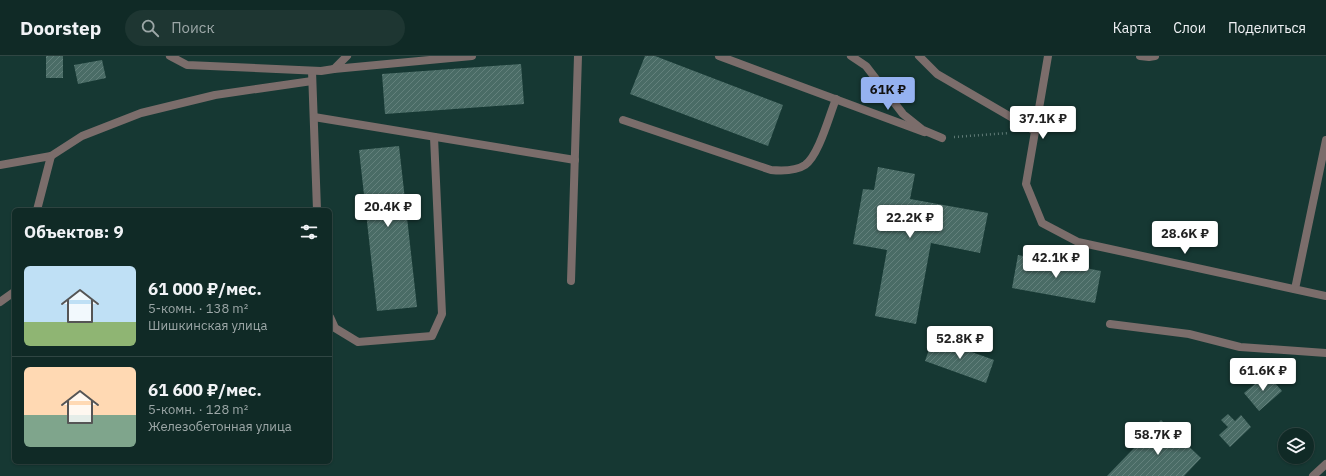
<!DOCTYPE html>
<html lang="ru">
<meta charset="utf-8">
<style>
:root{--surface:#102a26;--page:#1e3632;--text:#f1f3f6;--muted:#9ca7a7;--line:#304643;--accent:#95b2f1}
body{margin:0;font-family:"IBM Plex Sans",sans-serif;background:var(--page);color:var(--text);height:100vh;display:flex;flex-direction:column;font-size:15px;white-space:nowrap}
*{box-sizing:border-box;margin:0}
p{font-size:13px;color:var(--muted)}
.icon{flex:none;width:22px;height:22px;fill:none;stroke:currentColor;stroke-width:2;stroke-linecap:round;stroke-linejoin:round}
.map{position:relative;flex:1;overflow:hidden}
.drawer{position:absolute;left:12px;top:152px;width:320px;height:256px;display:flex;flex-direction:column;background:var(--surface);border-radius:6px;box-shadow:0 1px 3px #0004,0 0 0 1px var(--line)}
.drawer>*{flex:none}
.tools{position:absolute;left:1278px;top:372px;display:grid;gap:8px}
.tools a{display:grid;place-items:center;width:36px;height:36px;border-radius:50%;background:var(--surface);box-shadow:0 1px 3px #0004,0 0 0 1px var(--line);font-size:20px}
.price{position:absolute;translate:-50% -34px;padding:0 9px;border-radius:4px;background:#fff;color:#222;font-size:13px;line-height:26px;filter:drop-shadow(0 1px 2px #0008)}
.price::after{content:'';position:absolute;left:50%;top:24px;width:12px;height:9px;margin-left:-6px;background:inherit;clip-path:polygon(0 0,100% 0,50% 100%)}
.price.current{background:var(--accent);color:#111}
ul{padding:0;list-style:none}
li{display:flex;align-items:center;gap:12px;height:100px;padding:0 12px}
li+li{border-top:1px solid var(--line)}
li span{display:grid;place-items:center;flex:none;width:112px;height:80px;border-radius:6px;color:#555}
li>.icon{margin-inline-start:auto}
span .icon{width:48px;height:48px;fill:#fffc;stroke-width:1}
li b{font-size:17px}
h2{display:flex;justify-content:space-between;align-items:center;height:48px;padding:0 12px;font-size:17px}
header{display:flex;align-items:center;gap:24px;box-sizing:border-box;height:56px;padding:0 20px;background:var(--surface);border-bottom:1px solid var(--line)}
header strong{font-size:19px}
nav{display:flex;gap:22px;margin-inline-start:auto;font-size:14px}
.search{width:280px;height:36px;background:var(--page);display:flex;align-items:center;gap:10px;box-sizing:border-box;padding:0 14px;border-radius:22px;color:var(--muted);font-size:15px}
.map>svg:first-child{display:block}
</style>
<header>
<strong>Doorstep</strong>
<div class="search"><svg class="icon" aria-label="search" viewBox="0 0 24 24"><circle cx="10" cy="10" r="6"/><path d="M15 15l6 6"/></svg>Поиск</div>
<nav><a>Карта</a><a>Слои</a><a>Поделиться</a></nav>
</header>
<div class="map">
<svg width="1326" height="420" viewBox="0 0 1326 420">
<defs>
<pattern id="building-hatch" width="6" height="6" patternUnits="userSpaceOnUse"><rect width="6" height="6" fill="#4a6c66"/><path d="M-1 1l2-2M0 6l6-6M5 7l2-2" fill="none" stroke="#63817c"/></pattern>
</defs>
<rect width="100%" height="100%" fill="#163833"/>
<g fill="url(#building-hatch)">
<rect x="46" y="0" width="17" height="22"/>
<path d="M645,0h10l128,49 -15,41 -138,-52z"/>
<path d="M102,4l4,18 -28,6 -4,-19z"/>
<path d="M521,8l3,40 -139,10 -3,-40z"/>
<path d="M399,90l18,161 -40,4 -18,-161z"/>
<path d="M878,111l37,7 -5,25 78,14 -8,40 -49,-10 -15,81 -41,-8 12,-66 -34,-6 10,-55 11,1z"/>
<path d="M1018,199l83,16 -6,32 -83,-15z"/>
<path d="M933,282l61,22 -8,23 -61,-22z"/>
<path d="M1267,318l15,17 -23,20 -15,-18z"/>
<path d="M1228,358l7,7 6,-6 10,12 -21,20 -11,-12 9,-8 -7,-7z"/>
<path d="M1161,364l40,38 -17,18h-77z"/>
</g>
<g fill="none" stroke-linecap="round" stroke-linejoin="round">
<path stroke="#607b77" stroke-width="2.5" stroke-dasharray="1 3" stroke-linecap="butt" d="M954,81l55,-4"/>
<g stroke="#7b6d6b" stroke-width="8">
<path d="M719,0l205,76"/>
<path d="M919,0l18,18 98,57"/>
<path d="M1140,0l9,1 6,-1"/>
<path d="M334,13l138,-13"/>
<path d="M312,15l5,139"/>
<path d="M314,61l261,43"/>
<path d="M623,64l148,50c11,1 25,1 34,-5 14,-10 24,-49 31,-66"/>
<path d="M0,109l51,-9"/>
<path d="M37,154l14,-54 31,-20 59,-23 74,-18 97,-14"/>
<path d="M571,225l7,-225"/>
<path d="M1295,233l31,-149"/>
<path d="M0,246l14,-10"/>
<path d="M330,261l5,11 23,14 74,-6 10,-22 -8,-177"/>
<path d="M1110,268l79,10 51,13 86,6"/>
<path d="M1313,420l13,-12"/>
</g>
<g stroke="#7b6d6b" stroke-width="8">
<path d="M170,0l17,9 134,6 13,-2 13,-13"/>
<path d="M851,0l15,10 37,48 20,16 19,8"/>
<path d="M1048,0l-22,128 16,39 36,19 248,54"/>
</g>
</g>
</svg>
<div class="tools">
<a><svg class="icon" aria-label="layers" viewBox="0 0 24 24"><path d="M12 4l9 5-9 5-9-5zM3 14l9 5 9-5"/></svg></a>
</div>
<b class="price current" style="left:888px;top:55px">61K ₽</b>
<b class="price" style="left:1043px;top:84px">37.1K ₽</b>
<b class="price" style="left:388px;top:172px">20.4K ₽</b>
<b class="price" style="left:910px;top:183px">22.2K ₽</b>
<b class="price" style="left:1185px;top:199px">28.6K ₽</b>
<b class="price" style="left:1056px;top:223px">42.1K ₽</b>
<b class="price" style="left:960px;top:304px">52.8K ₽</b>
<b class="price" style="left:1263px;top:336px">61.6K ₽</b>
<b class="price" style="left:1158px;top:400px">58.7K ₽</b>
<section class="drawer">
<h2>Объектов: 9<svg class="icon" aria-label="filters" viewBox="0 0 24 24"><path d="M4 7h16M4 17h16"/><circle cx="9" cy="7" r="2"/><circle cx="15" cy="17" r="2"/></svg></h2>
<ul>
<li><span style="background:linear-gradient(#bfe0f5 70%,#8fb573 0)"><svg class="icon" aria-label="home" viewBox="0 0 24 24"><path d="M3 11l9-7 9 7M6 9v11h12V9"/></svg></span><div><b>61 000 ₽/мес.</b><p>5-комн. · 138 m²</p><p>Шишкинская улица</p></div></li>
<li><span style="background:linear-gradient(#ffd9b3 60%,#7fa58c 0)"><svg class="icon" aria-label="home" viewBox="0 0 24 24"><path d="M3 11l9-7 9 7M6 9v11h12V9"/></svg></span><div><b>61 600 ₽/мес.</b><p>5-комн. · 128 m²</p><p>Железобетонная улица</p></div></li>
</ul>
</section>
</div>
